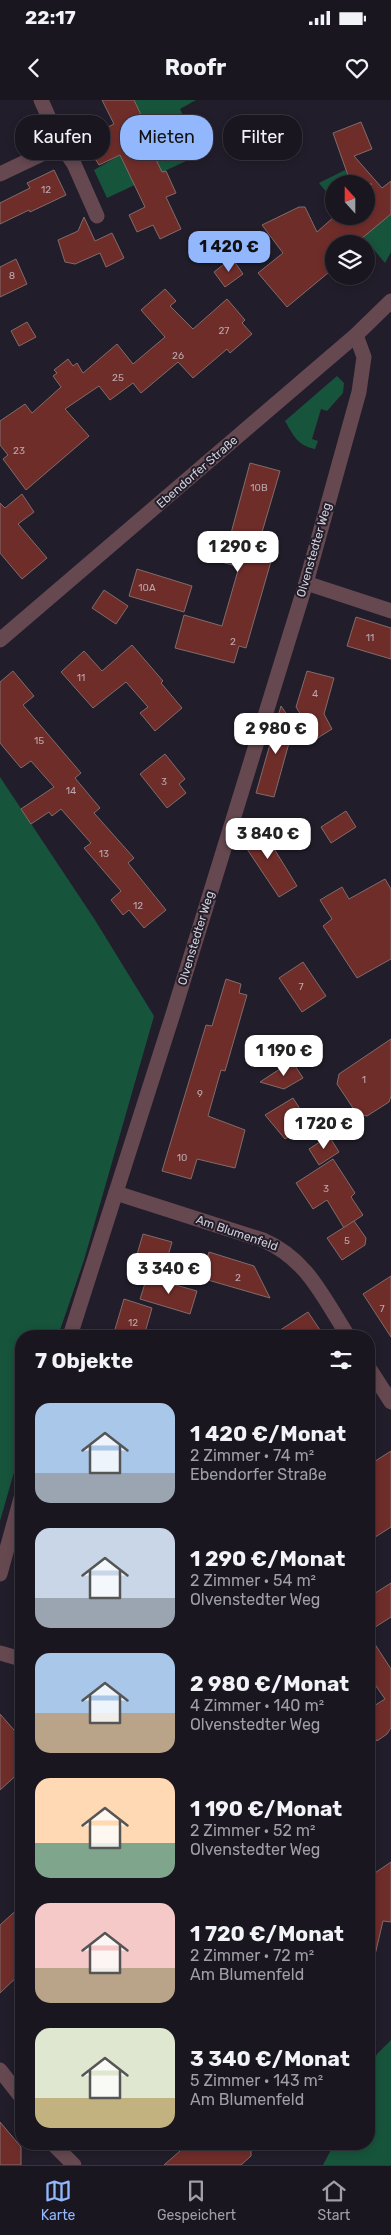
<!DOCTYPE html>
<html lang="de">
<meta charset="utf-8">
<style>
:root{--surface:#191620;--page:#26232d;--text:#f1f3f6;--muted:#9f9fa5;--line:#37353e;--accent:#93b7fd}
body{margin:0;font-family:Rubik,sans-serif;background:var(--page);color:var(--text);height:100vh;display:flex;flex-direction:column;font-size:19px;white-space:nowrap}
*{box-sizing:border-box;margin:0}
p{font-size:16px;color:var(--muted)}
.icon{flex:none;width:28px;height:28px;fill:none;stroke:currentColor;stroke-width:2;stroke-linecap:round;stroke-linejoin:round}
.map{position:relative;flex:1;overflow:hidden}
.panel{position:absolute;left:15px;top:1230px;width:360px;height:820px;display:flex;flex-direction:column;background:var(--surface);border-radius:20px;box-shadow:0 2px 8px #0003,0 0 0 1px var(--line)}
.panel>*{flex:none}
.top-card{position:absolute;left:15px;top:15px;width:361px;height:45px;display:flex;gap:10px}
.needle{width:32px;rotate:339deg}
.fabs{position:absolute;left:325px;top:75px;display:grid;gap:10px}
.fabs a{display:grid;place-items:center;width:50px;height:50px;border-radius:50%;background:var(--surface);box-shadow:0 2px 8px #0003,0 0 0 1px var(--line);font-size:25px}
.price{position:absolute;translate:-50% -42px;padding:0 11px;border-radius:10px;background:#fff;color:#222;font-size:16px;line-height:32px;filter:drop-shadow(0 1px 2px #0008)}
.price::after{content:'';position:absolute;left:50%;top:30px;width:15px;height:11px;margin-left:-8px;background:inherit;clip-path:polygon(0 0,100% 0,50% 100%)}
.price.current{background:var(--accent);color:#111}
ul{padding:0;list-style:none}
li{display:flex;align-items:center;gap:15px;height:125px;padding:0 20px}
li span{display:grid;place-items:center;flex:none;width:140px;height:100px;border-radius:15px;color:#555}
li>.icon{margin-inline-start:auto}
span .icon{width:60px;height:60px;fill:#fffc;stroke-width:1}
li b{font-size:21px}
h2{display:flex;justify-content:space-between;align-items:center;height:60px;padding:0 20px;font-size:21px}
.tag{padding:0 18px;border-radius:20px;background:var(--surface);box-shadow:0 2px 8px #0003,0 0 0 1px var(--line);font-size:18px;line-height:45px}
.tag.current{background:var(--accent);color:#111}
.status{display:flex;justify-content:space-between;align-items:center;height:35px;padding:0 25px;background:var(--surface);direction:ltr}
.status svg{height:14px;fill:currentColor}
header{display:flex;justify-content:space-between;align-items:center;height:65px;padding:0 20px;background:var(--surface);font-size:22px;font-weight:700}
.menu{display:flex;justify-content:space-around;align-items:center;height:70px;border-top:1px solid var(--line);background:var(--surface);font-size:14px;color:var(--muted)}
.menu a{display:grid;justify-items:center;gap:2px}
.menu .current{color:var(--accent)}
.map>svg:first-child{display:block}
</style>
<div class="status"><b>22:17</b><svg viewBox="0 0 49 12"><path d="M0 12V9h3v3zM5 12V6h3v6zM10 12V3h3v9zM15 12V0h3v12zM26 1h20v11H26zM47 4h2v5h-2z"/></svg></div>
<header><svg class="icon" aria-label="back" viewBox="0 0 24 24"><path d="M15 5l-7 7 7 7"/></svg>Roofr<svg class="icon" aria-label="heart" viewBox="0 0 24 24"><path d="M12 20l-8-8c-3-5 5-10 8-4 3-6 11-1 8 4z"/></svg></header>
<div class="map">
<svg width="391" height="2065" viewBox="0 0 391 2065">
<rect width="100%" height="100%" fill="#211d2a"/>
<g fill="#17543c">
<path d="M134,0h62l-16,9 21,45 -94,44 -13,-28 26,-15 12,25 27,-14 -21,-44 5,-3z"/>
<path d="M345,70l4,8 15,-7 -6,13h-24v17l-15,-18z"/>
<path d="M391,114v38l-6,11 -39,-47z"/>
<path d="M337,276l7,7 -1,10 -16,18 -6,-2 -9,30 6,2 -3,8c-17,-3 -22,-14 -30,-28z"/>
<path d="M0,677l95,143 59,96 -70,244 -26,76h-37v112l-21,73z"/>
<path d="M391,1940v125h-68l11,-21h35v-71l8,-19z"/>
</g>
<g fill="#6f2d2a" stroke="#806c6a">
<path d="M102,0h32l9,19 -5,3 24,50 4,-1 10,22 -10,4 15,32 -21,10 -7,-14 -16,7 -8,-17 16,-8 -25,-52 -21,10 -3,-5 -12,-5 4,-11 -2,-6 28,-14z"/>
<path d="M361,22l11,27 -18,7 28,32 9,-7v33l-36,30h-21v24l-47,39 -29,-34 25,-20 -21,-28 37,-18h6l12,25 18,-16h31v-27l6,-5h-21l-18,-51z"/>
<path d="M54,70l12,25 -36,17 -1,-2 -29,14v-21l30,-15 -3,-5z"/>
<path d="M84,117l11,24 17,-8 12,25 -18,9 -6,-14 -25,11 -10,-2 -7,-22 20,-9z"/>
<path d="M232,158l11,16 -18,13 -11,-15z"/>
<path d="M16,159l11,25 -27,13v-30z"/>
<path d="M165,189l11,12 -6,5 23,23 34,-30 18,21 -3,3 10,11 -22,19 -3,-4 -34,29 -15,-16 -37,31 -8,-10 -23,17 -11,-14 -34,23 24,27 -63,54 -23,-31 5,-4 -8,-10v-24l25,-17 7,9 29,-26 -8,-11 4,-3 -3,-3 14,-11 5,7 4,-3 6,10 34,-29 16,20 32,-27 -24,-27z"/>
<path d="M27,222l9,15 -17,9 -8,-15z"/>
<path d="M250,363l30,8 -20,68 16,5 -30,104 -7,-2 -5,17 -59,-15 9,-33 38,11 17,-59 -38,-11 5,-17 16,5 3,-8 5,1z"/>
<path d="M22,394l12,18 -16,12 29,34 -25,21 -22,-26v-50l5,5z"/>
<path d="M137,469l55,17 -8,26 -55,-16z"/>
<path d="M104,490l24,16 -12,18 -24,-16z"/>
<path d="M356,517l35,11v31l-44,-13z"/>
<path d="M132,545l31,36 -2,2 21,25 -27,23 -15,-18 8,-6 -22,-25 -33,26 -32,-36 23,-21 18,20z"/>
<path d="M13,571l21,25 -11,9 58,68 -6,5 25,30 -6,5 40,45 -6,5 38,47 -22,18 -15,-18 -6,5 -12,-15 10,-9 -37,-43 7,-5 -30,-34 -9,7 -3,-4 -18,12 -10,-15 33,-22 -23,-26 -10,7 -21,-25v-61z"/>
<path d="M307,571l27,7 -10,36 8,15 -16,10 -20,-32z"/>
<path d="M281,606l13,19 -20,72 -18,-4z"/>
<path d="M165,654l20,25 -6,5 7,9 -19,15 -27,-34z"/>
<path d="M346,711l10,16 -25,16 -10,-16z"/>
<path d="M257,721l40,65 -18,11 -36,-54 5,-14z"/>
<path d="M385,779l6,10v70l-34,19 -34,-52 9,-7 -12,-19 22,-13 7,12z"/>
<path d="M303,862l23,34 -24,16 -23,-34z"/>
<path d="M226,879l15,5 -2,9 8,2 -22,76 -4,-1 -13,46 37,14 -10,38 -38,-9 -6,20 -29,-8 44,-146 6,1z"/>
<path d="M391,939v57l-2,6 -22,14 -10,-2 -20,-30 2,-10z"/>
<path d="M292,961l11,17 -19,11 -24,-7z"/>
<path d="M293,998l16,25 -24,16 -20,-24z"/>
<path d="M329,1036l10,16 -20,13 -10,-16z"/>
<path d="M333,1059l22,34 -4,4 12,18 -19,13 -17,-28 -14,9 -17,-26z"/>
<path d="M354,1121l12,17 -1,7 -23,15 -15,-22z"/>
<path d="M143,1134l29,8 -10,34 -29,-8z"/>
<path d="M209,1152l45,14 16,32 -69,-20z"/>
<path d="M391,1176v61l-28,-43z"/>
<path d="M147,1177l50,14 -7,23 -50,-15z"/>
<path d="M124,1199l28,9 -8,28h-31z"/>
<path d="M308,1212l16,24h-53z"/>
<path d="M391,1351v76l-22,14v-76z"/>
<path d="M391,1483v34l-22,14v-34z"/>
<path d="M369,1535l22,34v59l-4,6 -10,7 -8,-13v-19l16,-10 -16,-23z"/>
<path d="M0,1614l21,24v33l-21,19z"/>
<path d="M391,1762v60l-8,-1 -8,34 -6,-1v-77z"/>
<path d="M21,1806v67l-21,20v-68z"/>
<path d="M0,2022l21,25v18h-21z"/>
<path d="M188,2044h63v12l-10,9h-77z"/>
</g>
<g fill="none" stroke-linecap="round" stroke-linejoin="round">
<g stroke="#664850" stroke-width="15">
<path d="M41,0l20,45 13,19 23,52"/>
<path d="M0,74l61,-29"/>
<path d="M306,483l85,28"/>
<path d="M0,540l356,-305 35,-34"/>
<path d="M116,1093l147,47c44,19 60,57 85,96"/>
<path d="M70,1236l103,-322 133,-431 53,-191 5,-35 -8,-22"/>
<path d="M369,1268l22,34"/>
<path d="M0,1474l21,-76"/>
<path d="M0,1553l21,6"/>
<path d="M0,1970l21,27"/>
<path d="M53,2044l21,21"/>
</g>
</g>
<g text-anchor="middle" stroke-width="4" stroke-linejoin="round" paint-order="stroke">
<g font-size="10" fill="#baa7ad">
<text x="46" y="93">12</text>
<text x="12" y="179">8</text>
<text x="224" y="234">27</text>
<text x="178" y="259">26</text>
<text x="118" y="281">25</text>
<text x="19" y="354">23</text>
<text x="259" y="391">10B</text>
<text x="147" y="491">10A</text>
<text x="370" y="541">11</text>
<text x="233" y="545">2</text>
<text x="81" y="581">11</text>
<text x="315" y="597">4</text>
<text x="39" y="644">15</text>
<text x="164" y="685">3</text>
<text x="71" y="694">14</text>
<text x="104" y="757">13</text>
<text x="138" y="809">12</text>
<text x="301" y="890">7</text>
<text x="364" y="983">1</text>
<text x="200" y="997">9</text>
<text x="182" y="1061">10</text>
<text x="326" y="1092">3</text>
<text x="347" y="1144">5</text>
<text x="238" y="1181">2</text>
<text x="382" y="1212">7</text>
<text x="133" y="1226">12</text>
</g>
<g font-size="12" fill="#d3d0d9" stroke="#211d2a">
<text transform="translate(197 372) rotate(-41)" y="4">Ebendorfer Straße</text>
<text transform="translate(314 450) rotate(-74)" y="4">Olvenstedter Weg</text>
<text transform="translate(196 838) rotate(-73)" y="4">Olvenstedter Weg</text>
<text transform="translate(237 1133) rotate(19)" y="4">Am Blumenfeld</text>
</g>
</g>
</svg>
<div class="fabs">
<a><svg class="needle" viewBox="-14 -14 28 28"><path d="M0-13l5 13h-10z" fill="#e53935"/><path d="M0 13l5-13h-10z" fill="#9f9fa5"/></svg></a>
<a><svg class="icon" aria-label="layers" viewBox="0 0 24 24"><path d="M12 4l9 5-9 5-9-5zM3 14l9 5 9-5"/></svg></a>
</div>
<b class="price current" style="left:229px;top:173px">1 420 €</b>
<b class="price" style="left:238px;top:473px">1 290 €</b>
<b class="price" style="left:276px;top:655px">2 980 €</b>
<b class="price" style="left:268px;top:760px">3 840 €</b>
<b class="price" style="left:284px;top:977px">1 190 €</b>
<b class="price" style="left:324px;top:1050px">1 720 €</b>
<b class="price" style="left:169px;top:1195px">3 340 €</b>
<div class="top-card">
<a class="tag">Kaufen</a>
<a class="tag current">Mieten</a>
<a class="tag">Filter</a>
</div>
<section class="panel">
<h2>7 Objekte<svg class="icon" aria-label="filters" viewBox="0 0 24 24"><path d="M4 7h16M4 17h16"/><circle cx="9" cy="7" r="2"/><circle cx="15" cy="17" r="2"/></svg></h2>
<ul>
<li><span style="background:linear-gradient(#a9c7e8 70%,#9aa5b1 0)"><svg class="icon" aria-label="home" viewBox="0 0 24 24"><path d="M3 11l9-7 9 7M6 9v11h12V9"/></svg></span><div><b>1 420 €/Monat</b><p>2 Zimmer · 74 m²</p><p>Ebendorfer Straße</p></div></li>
<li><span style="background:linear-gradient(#c9d6e8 70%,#9aa5b1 0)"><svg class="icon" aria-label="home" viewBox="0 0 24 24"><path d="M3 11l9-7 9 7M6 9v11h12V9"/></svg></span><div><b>1 290 €/Monat</b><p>2 Zimmer · 54 m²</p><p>Olvenstedter Weg</p></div></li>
<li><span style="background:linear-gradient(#a9c7e8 60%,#b9a48a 0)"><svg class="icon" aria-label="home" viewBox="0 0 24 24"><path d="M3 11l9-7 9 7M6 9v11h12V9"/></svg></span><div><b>2 980 €/Monat</b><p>4 Zimmer · 140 m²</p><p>Olvenstedter Weg</p></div></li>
<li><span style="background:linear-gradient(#ffd9b3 65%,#7fa58c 0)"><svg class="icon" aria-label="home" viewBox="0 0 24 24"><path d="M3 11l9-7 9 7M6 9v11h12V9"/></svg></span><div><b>1 190 €/Monat</b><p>2 Zimmer · 52 m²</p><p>Olvenstedter Weg</p></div></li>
<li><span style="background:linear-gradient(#f6c9c9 65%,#b9a48a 0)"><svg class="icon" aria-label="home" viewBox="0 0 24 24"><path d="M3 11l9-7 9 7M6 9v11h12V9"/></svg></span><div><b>1 720 €/Monat</b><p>2 Zimmer · 72 m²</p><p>Am Blumenfeld</p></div></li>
<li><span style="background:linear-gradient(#dfe7d0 70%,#c2b280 0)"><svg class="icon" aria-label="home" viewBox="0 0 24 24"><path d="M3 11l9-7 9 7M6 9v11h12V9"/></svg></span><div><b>3 340 €/Monat</b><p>5 Zimmer · 143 m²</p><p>Am Blumenfeld</p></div></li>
</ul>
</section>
</div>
<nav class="menu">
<a class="current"><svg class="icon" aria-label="map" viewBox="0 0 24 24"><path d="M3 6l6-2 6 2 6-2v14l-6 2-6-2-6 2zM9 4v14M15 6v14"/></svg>Karte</a>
<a><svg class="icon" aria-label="saved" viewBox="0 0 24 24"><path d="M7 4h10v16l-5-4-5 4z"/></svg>Gespeichert</a>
<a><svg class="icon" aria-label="home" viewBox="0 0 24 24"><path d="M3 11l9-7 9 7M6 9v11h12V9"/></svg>Start</a>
</nav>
